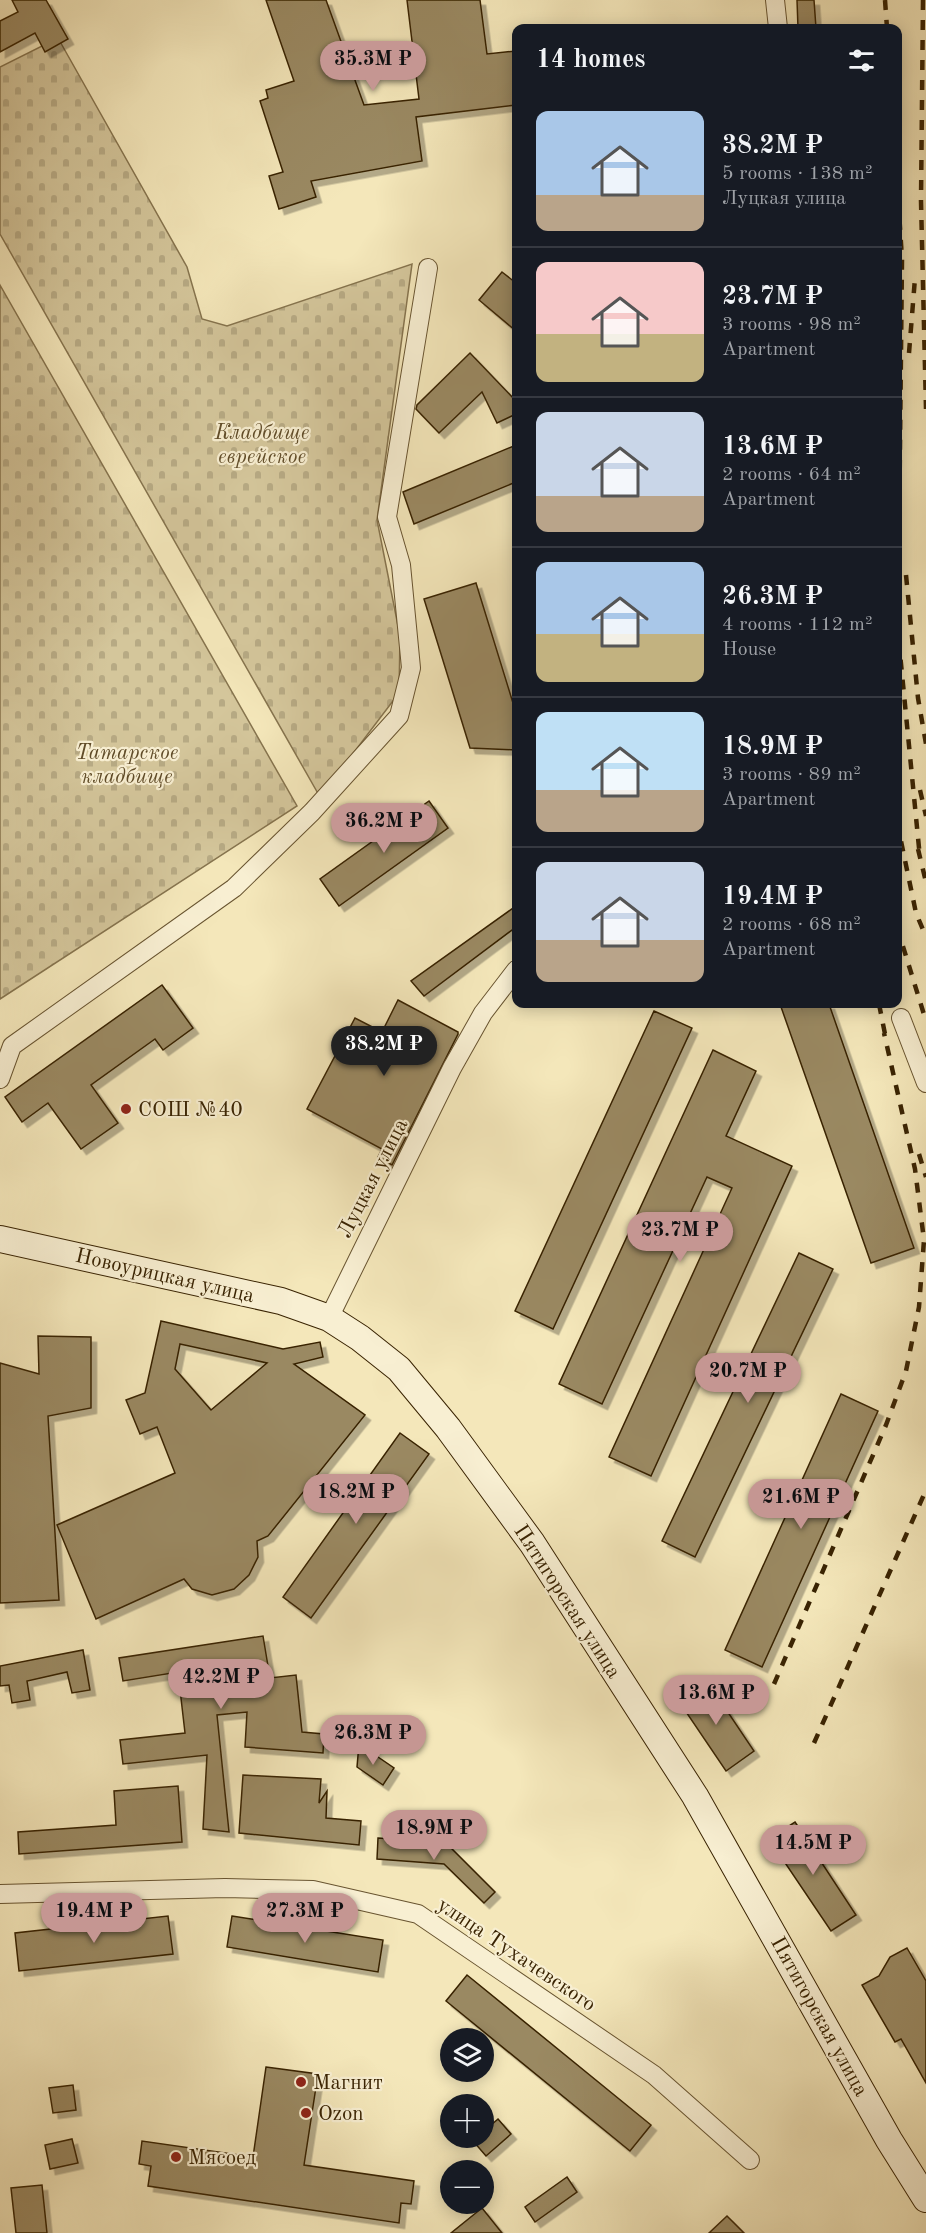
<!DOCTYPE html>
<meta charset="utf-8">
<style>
:root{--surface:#171b24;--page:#20242c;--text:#f1f3f6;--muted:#9ea1a6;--line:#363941;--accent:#c59692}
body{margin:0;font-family:"Old Standard TT",serif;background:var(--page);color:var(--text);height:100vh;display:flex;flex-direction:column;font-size:22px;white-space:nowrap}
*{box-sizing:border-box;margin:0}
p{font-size:20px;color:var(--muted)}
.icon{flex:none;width:33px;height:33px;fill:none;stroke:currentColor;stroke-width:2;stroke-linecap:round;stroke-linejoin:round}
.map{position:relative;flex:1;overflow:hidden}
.side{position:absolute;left:512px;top:24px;width:390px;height:984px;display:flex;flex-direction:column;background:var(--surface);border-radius:12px;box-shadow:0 3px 15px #0003}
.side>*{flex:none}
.tools{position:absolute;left:440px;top:2028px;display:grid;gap:12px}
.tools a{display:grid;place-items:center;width:54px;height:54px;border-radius:50%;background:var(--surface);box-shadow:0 3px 15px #0003;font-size:30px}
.price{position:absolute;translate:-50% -51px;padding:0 14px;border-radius:21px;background:var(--accent);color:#111;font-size:20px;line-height:39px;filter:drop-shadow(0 2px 3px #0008)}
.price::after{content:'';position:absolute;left:50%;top:36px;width:18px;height:14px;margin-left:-9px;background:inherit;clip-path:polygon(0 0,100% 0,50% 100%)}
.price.current{background:#222;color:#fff}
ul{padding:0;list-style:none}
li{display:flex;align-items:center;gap:18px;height:150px;padding:0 24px}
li+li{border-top:2px solid var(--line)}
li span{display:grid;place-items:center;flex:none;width:168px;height:120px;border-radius:12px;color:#555}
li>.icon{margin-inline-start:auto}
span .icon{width:72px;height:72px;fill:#fffc;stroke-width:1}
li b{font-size:26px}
h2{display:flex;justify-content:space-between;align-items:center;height:72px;padding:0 24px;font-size:26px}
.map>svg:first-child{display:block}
</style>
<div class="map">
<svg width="926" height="2233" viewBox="0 0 926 2233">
<defs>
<pattern id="cemetery-stones" width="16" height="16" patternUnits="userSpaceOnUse" patternTransform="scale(1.5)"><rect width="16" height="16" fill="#d4c69b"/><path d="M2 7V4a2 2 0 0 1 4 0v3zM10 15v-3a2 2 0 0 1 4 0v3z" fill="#b7aa84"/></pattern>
<filter id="shadow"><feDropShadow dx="5.5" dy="5.5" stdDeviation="0" flood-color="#0004"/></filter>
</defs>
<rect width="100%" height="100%" fill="#f4e7ba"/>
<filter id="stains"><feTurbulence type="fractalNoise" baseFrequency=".00333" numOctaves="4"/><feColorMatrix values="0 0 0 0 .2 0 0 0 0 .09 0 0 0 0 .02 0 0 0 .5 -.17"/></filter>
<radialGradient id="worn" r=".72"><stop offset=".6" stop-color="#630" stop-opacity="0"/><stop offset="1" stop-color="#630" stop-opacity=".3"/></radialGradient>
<g fill="url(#cemetery-stones)" stroke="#86744e" stroke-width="1.5">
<path d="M58,38l129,229 15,52 25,7 185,-62 -35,256 23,116 -1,57 -79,104 -320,-563v-167z"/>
<path d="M0,285l297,521 -297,193z"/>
</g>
<g fill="#9a8962" stroke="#392302" stroke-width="1.5" fill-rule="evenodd" filter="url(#shadow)">
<path d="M12,0h34l22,39 -23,13 -10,-19 -35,19v-31l18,-9z"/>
<path d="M266,0h60l38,105 55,-6 -12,-99h73l7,54 29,-3v54l-100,12 6,44 -111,20 5,16 -37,12 -10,-33 14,-4 -23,-71 8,-3 -2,-8 28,-9z"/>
<path d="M797,0h17l2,28h-18z"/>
<path d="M502,272l14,11v48l-37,-31z"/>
<path d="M470,353l46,48v13l-19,9 -15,-31 -43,41 -23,-24 1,-4z"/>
<path d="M516,445v37l-102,42 -11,-32z"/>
<path d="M476,583l37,120h3v47l-46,-2 -46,-149z"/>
<path d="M429,801l19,27 -109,78 -19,-27z"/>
<path d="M516,906v21l-92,69 -13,-15z"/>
<path d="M162,985l31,43 -30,22 -8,-11 -64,46 27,38 -37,26 -33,-46 -26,19 -17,-25z"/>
<path d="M398,1000l60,32v2l-66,131 -14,-8 4,-8 -75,-40 48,-91 27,14z"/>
<path d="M780,1004h49l85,244 -43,15z"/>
<path d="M654,1011l38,17 -139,301 -38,-18z"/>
<path d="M713,1050l43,21 -30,65 66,30 -141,310 -42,-19 123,-269 -25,-11 -105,227 -43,-20z"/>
<path d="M799,1253l34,16 -138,288 -33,-16z"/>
<path d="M161,1321l122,28 37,-7 3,15 -29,7 71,51 -97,121 -11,5 1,16 -9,18 -15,14 -22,6 -20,-6 -8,-10 -88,40 -39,-94 118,-52 -18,-46 -17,7 -14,-34 19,-7zM180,1344l87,19 -56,47 -36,-41z"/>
<path d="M38,1336l53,1v71l-43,8 11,184 -59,3v-240l39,11z"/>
<path d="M841,1394l37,17 -116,256 -37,-17z"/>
<path d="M400,1433l29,21 -118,164 -28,-21z"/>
<path d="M263,1636l7,42 26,-3 6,57 22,2 -1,19 -78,-6 2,-35 -30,3 12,117 -26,-3 4,-74 -84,9 -3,-24 65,-7 -7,-61 -55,9 -4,-23z"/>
<path d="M83,1650l7,40 -18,3 -5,-21 -40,9 3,19 -18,3 -3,-18 -9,1v-20z"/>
<path d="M707,1681l47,70 -28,20 -48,-71z"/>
<path d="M359,1744l35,24 -11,17 -26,-18z"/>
<path d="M243,1775l78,4 -2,24 8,-12 -1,27 35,3 -2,24 -120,-12z"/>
<path d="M178,1786l4,56 -163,12 -1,-22 98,-7 -2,-34z"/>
<path d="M795,1822l61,93 -25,16 -62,-92z"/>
<path d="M378,1838l68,5 49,49 -11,11 -40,-39 -67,-5z"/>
<path d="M168,1916l5,38 -154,17 -4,-38z"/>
<path d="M232,1916l151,24 -5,32 -151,-25z"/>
<path d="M907,1948l19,33v102l-25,-44 -6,3 -33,-57 17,-9 11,-19z"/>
<path d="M467,1975l184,150 -21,26 -184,-150z"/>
<path d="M266,2067l52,7 -14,91 110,16 -3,23 -10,-1 -2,20 -251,-37 3,-20 -12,-2 3,-23 111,16z"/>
<path d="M73,2085l3,25 -23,3 -4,-25z"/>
<path d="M498,2119l13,15 -25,22 -13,-15 10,-3v-6z"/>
<path d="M72,2139l6,24 -28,6 -5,-24z"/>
<path d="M567,2177l10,15 -42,30 -10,-15z"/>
<path d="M42,2185l5,48h-31l-5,-45z"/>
<path d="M482,2208l20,25h-51z"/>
<path d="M727,2216l17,17h-35z"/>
</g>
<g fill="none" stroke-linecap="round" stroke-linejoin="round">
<g stroke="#685430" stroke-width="20">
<g id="street">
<path d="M775,0l3,28"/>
<path d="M901,1018l25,65"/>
<path d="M0,1079l12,-33 222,-158 78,-76 87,-96 12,-48 -10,-103 -14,-48 41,-249"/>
<path d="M329,1318l123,-250 31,-55 33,-43"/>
<path d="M0,1894l225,-6 88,2 105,24 236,161 96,85"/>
</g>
</g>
<g stroke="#392302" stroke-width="28">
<path id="secondary" d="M0,1239l281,62 48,17 31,20 39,31 49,59 84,115 163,253 194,344 37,59"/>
</g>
<use href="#street" stroke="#f8efd2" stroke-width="18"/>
<use href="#secondary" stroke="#f8efd2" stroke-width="26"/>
<g stroke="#392302" stroke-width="4.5" stroke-dasharray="10 10" stroke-linecap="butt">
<path d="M885,0l2,28"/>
<path d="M923,0l-2,201 5,208"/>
<path d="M897,180l5,79 -4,374 22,225"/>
<path d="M909,353l6,-75"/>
<path d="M906,575l12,123 8,46"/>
<path d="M920,790l6,26"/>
<path d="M897,822l19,91 10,24"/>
<path d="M918,849l8,33"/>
<path d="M897,927l29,94"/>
<path d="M879,1004l7,35"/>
<path d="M919,1154l7,23"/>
<path d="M774,1684l112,-259 20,-54 13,-64 5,-67 -9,-71 -31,-136"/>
<path d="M814,1743l112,-253"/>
</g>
</g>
<g fill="#8f2418" stroke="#f8efd2" stroke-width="2">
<circle cx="126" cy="1109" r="6"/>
<circle cx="301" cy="2082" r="6"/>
<circle cx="306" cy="2113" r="6"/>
<circle cx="176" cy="2157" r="6"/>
</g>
<g text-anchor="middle" stroke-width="4.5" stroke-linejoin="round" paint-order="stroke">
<g font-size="21" font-style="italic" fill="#604c28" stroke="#f8efd2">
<text x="262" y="439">Кладбище<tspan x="262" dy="24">еврейское</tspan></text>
<text x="127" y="759">Татарское<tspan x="127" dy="24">кладбище</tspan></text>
</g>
<g font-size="21" fill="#392302" stroke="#f8efd2" text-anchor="start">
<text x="138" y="1116">СОШ №40</text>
<text x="313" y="2089">Магнит</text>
<text x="318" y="2120">Ozon</text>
<text x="188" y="2164">Мясоед</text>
</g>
<g font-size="21" fill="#392302" stroke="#f8efd2">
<text transform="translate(372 1178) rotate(-63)" y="7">Луцкая улица</text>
<text transform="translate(165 1275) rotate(13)" y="7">Новоурицкая улица</text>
<text transform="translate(568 1601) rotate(57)" y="7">Пятигорская улица</text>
<text transform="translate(517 1954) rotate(34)" y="7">улица Тухачевского</text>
<text transform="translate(820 2016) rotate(61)" y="7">Пятигорская улица</text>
</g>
</g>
<rect width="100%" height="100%" filter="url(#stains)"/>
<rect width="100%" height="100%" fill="url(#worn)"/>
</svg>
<div class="tools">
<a><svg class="icon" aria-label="layers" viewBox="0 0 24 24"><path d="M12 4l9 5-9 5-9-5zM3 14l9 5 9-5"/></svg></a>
<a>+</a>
<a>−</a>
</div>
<b class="price" style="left:373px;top:92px">35.3M ₽</b>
<b class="price" style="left:384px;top:854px">36.2M ₽</b>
<b class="price current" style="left:384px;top:1077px">38.2M ₽</b>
<b class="price" style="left:680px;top:1263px">23.7M ₽</b>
<b class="price" style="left:748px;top:1404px">20.7M ₽</b>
<b class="price" style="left:356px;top:1525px">18.2M ₽</b>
<b class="price" style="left:801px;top:1530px">21.6M ₽</b>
<b class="price" style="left:221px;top:1710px">42.2M ₽</b>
<b class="price" style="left:716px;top:1726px">13.6M ₽</b>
<b class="price" style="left:373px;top:1766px">26.3M ₽</b>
<b class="price" style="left:434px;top:1861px">18.9M ₽</b>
<b class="price" style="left:813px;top:1876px">14.5M ₽</b>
<b class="price" style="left:94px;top:1944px">19.4M ₽</b>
<b class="price" style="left:305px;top:1944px">27.3M ₽</b>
<section class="side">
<h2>14 homes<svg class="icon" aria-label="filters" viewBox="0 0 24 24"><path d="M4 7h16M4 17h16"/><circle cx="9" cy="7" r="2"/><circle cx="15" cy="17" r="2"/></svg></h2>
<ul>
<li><span style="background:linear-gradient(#a9c7e8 70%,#b9a48a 0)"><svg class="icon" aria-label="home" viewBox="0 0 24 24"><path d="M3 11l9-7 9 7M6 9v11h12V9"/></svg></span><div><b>38.2M ₽</b><p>5 rooms · 138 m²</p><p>Луцкая улица</p></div></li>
<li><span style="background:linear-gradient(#f6c9c9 60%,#c2b280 0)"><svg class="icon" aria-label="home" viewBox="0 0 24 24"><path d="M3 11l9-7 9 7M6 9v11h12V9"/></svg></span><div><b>23.7M ₽</b><p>3 rooms · 98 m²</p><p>Apartment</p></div></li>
<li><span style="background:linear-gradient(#c9d6e8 70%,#b9a48a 0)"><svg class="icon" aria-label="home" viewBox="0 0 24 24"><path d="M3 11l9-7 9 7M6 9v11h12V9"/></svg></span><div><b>13.6M ₽</b><p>2 rooms · 64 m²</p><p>Apartment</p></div></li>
<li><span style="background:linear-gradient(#a9c7e8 60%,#c2b280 0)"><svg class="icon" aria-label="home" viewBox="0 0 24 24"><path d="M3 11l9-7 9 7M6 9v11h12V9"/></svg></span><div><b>26.3M ₽</b><p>4 rooms · 112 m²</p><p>House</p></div></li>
<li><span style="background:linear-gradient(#bfe0f5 65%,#b9a48a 0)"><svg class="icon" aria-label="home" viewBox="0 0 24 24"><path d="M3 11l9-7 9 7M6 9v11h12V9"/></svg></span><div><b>18.9M ₽</b><p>3 rooms · 89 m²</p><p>Apartment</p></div></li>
<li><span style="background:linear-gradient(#c9d6e8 65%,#b9a48a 0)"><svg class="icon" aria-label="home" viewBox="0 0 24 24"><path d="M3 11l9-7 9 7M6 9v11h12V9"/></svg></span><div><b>19.4M ₽</b><p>2 rooms · 68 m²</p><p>Apartment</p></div></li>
</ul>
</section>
</div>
